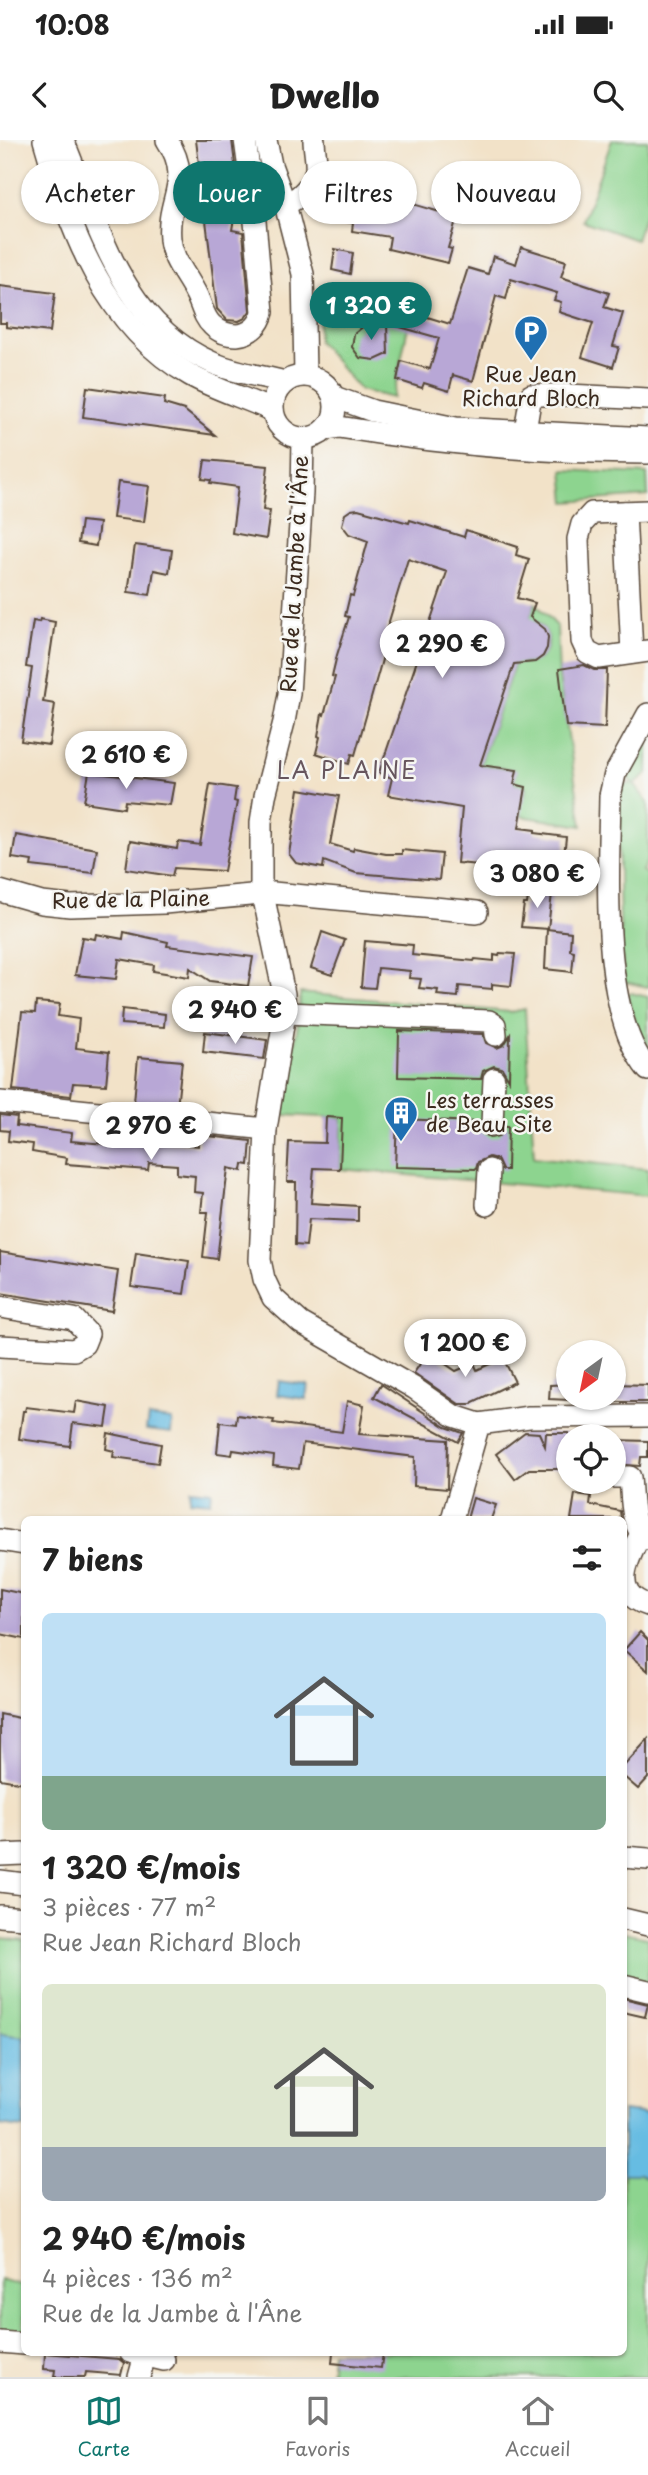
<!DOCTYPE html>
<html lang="fr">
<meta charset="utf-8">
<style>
:root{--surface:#fff;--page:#f2f2f2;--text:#222;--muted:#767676;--line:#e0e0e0;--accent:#0f766e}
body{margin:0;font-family:"Playpen Sans",sans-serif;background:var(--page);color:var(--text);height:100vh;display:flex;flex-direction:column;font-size:26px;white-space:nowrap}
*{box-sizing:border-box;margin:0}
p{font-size:23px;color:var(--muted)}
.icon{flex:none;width:38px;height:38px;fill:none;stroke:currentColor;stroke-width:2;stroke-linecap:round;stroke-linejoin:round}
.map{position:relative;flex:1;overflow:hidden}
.details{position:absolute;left:21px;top:1376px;width:606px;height:840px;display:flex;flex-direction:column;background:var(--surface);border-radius:10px;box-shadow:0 2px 5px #0004}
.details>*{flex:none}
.guide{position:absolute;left:21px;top:21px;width:607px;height:63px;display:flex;gap:14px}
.needle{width:46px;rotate:213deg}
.tools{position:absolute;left:556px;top:1200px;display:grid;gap:14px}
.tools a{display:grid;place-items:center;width:70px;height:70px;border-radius:50%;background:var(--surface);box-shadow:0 2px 5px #0004;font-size:35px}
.price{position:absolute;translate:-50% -60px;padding:0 16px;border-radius:24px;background:#fff;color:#222;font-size:23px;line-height:46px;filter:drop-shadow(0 2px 4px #0008)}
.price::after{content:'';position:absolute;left:50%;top:42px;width:21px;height:16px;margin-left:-10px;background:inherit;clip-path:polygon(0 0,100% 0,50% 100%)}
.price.selected{background:var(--accent);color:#fff}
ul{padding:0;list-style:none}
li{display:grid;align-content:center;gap:14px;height:371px;padding:0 21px}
li span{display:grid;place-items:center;height:217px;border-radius:10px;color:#555}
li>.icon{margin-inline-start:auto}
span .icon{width:126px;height:126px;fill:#fffc;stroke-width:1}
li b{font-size:30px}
h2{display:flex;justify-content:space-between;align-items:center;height:84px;padding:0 21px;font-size:30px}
.chip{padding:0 24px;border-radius:32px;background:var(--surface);box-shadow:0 2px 5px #0004;font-size:24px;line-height:63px}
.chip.selected{background:var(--accent);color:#fff}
.status{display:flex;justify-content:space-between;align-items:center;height:49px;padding:0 35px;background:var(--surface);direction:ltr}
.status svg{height:19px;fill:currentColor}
header{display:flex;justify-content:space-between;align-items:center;height:91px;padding:0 21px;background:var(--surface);font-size:32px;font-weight:800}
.menu{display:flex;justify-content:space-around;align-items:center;height:98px;border-top:2px solid var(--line);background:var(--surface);font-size:19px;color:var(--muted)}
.menu a{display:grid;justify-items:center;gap:4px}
.menu .selected{color:var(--accent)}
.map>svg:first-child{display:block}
</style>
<div class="status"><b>10:08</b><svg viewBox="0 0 49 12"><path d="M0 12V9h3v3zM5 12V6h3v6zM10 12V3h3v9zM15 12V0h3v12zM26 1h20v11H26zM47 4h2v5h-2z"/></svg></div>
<header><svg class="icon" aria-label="back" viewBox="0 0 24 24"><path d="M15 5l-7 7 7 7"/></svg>Dwello<svg class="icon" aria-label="search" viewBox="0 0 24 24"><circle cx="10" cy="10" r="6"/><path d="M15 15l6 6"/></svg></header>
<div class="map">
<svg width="648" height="2237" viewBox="0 0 648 2237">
<rect width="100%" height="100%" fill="#f6f6f2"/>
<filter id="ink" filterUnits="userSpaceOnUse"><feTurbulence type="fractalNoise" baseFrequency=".0143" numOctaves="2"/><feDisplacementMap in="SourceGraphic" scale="14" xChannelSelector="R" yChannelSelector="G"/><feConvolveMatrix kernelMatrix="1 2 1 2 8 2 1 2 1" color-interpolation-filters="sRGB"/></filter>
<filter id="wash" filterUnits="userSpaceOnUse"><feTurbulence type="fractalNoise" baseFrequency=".00686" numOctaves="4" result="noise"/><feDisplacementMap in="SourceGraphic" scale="28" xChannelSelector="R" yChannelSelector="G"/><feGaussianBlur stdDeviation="1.57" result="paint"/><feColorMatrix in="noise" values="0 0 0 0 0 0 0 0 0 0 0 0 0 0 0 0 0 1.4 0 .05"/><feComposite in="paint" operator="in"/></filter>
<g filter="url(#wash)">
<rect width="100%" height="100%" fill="#f2e2c8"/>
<g fill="#8dd48f" stroke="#647f56" stroke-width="2">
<path d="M612,0h36v65l-12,35 -53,-19z"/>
<path d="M320,158l90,19 -17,81 -33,-8 -42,-49z"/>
<path d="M563,330l84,4 1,22 -82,6z"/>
<path d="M535,463l22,23 2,50 23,150 -73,-12 15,-14 2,-13 -12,-3 2,-14 -36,-5 35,-103c34,9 47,-33 14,-43z"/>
<path d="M648,593v40l-14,11 14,19v56l-6,12 6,4 -3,29 3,25v58l-24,-5c-6,-66 -6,-130 -4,-196l13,-3 -8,-7z"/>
<path d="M300,853l211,19 14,-3 9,148 114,12v27l-308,-27 2,-51 -59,-3 16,-98z"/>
<path d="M631,853l17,4v56l-9,-19 -12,-39z"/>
<path d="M623,1793l25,5v45l-25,-5z"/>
<path d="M0,1798l24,3v96l-24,-3z"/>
<path d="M623,2034h17l8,5v198h-318l2,-25h291z"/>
<path d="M0,2140l24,7v49l-24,-2z"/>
</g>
<g fill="#66bce2" stroke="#507380" stroke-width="2">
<path d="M279,1241l29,4 -2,14 -29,-4z"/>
<path d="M148,1277l24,3 -1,13 -25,-3z"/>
<path d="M191,1349l21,2 -1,11 -21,-2z"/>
<path d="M0,1894l24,3v91l-24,-3z"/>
<path d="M623,1971l25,3v65l-8,-5h-17z"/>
</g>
<g id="blocks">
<g fill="#b8a7d6">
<path d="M196,0h36l8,66 -4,-1 -4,25 11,2 7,79 -5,7 -6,3 -12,-1 -10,-11z"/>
<path d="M342,55l41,6 2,-5 72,21 -9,31 4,1 -4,14 -60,-14 2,-12 -38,-6 1,-8 -15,-2z"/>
<path d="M521,107l45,14 -5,16 48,16 -5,14 19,6 -10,33 6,1 -6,20 -31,-10 11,-34 -34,-11 2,-10 -7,-2 3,-7 -46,-14 -5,20 -10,-3 -23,85 -20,-6 -4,16 -25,-8 -2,5 -25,-8 4,-19 29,8 9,-31 -57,-16 4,-23 27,7 -2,6 39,12 18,-56 20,6 5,-18 23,8z"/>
<path d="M335,109l18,4 -3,21 -18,-4z"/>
<path d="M0,146l55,7 -5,39 -44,-5v-4h-6z"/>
<path d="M387,184l1,30 -13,6 -15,-2 -8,-11 2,-13 11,-9z"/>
<path d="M87,247l78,11 -1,6 20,6 31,25 -132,-18z"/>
<path d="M205,320l63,6 -5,44 7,1 -4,28 -34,-6 6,-46 -28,-4 1,-3 -9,-1z"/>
<path d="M118,342l31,4 -5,36 -31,-4z"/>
<path d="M358,369l51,14 1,-3 54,17 2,-7 52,17 -2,8 13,4 -12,39 18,5 -5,14 15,12 3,8 -1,11 -4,8 -8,6 -21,2 -34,101 37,5 -3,14 12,3 -7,41 16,2v3l31,4 -3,28 -36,-4v-4l-34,-3 -2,12 -34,-3 5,-55 -74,-13 4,-17 -13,-5 68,-201 -39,-13 -25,82 4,1 -32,113 -3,-1 -3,10 -33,-11 4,-16 -2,-1 4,-22 2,1 11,-38 -3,-1 5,-21 12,-38 -4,-1 5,-21 3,1 15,-55 -19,-7 -7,-9 3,-11 6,-4z"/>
<path d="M81,381l18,2 -3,23 -18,-3z"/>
<path d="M135,405l37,5 -3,23 -15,-3 -4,25 -22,-3z"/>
<path d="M40,479l15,3 -12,80 12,2 -6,41 -28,-4 11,-73 -6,-1 7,-46 6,1z"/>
<path d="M584,525l10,5h13l-2,58 -39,-2 -7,-57z"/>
<path d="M89,632l85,11 -4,22 -45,-4 -1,7 -40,-6z"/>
<path d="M210,644l26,4 -2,13 3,1 -13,69 -50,-3 -2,8 -46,-7 4,-28 47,8 1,-7 22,3z"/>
<path d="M299,649l40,7 -9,48 23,7 1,-3 32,6h16v-4l40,4 -3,26 -83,-7 -32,-12 -1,7 -27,-5 -7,-9z"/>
<path d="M16,695l81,14 -4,24 -62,-7 1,-5 -20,-3z"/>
<path d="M529,750l23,3 -4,36 -27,-2 3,-23h3z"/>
<path d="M547,789l24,3 -1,18 4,1 -2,21 -27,-3z"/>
<path d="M124,792l44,10 -1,4 86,11 -5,29 -38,-5 -20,-13 -1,9 -36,-6 1,-6 -35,-6 -3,20 -41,-4 7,-38 13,2 1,-5 27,5z"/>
<path d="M322,792l23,8 -13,35 -21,-7z"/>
<path d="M365,801l48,4 -1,10 62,6 1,-2 19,2v-6l5,1 1,-3 15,1 -4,32 -19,-2v5l-33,-3 -1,11 -21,-2 1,-5 -19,-2 2,-9 -12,-1 1,-7 -32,-3 -3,20 -14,-1z"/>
<path d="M36,862l24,2 -2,12 21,3 -3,29 33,4 -3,33 -33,-2 -2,13 -58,-6 9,-78 13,1z"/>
<path d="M122,869l43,5 -1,13 -43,-3z"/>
<path d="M399,891l84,3 3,9 11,5 7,-3 6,-10 -1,45 -7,-12 -8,-2 -11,5 -2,8 -83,-2z"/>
<path d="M205,892l62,8 -3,19 -61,-7z"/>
<path d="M138,917l44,4 -5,46 -43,-5z"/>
<path d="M0,975l17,2 -1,9 56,7 -1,8 34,3 1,-8 92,10 1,-11 52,6 -2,24 -6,-1 -1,7 -14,-3 -11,91 -14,-2 5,-45h-7l2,-19 -9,-1 1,-16 -18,-2v-9l-28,-2 -1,7 -82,-6 1,-6 -35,-6 1,-8 -25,-3 1,-10 -9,-1z"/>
<path d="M326,977l16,1 -2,51 -26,-1 -3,35 47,3v15l-49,-2 -3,27 -11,-1 1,-63h-9l2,-40 36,1z"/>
<path d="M397,979l82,3 2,10 10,6 8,-2 6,-10h3l-1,44h-5l-5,-11 -8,-2 -11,5 -2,7 -81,-2z"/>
<path d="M0,1112l118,19 -6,40 -112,-18z"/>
<path d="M136,1113l53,8 -5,33 -53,-7z"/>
<path d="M428,1212l28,19 18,-8 3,7 26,-12 12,24 -42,20 -1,2h-13l-45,-31z"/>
<path d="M381,1244l65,43 17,6 -5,9 -84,-45z"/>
<path d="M569,1244v16l-20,-1 1,-14z"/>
<path d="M614,1244l34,1v17h-34z"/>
<path d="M76,1261l33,6 -3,20 -33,-4 -3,23 -51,-7 4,-28h2l1,-4 48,6z"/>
<path d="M347,1261l17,4 -5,29 89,6 -1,49 -33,-3 1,-29 -112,-14 -4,26 -26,-3 1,-10 -41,-6 -1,5 -15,-2 3,-31 16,2 1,-9 37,5 -1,3 69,9z"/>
<path d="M525,1292l14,1 6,13 1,-13h23v36h-40l-14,10 -19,-25z"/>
<path d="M108,1293l53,11 -3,19 -45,-6 1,-6 -8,-2z"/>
<path d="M614,1300l34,1v16h-7l-1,9 -26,-2z"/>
<path d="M575,1354l16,2 -1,9 30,6 1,8h-50z"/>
<path d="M473,1358l23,7 -5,14h-24z"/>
<path d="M0,1449l24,5v45l-24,-5z"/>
<path d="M640,1492l8,8v31l-24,-21z"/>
<path d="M0,1574l24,5v64l-24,-4z"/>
<path d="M648,1599v39l-10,11 -15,-13v-9z"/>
<path d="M623,1858l25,6 -3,13 -22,-5z"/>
<path d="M333,2212h50l-2,16 -49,-5z"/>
<path d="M45,2213l74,6 5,4 -3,12 -35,-3 -1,5h-31l1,-7 -11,-1z"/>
</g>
</g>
</g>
<g filter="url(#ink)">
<use href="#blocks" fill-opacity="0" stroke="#564638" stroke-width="2"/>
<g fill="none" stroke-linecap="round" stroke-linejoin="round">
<g stroke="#564638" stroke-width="24">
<g id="minor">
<path d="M44,0c26,90 60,186 146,235 26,15 56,23 83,36"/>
<path d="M63,0c35,84 58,183 150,223 23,10 49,13 72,19"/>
<path d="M167,0c27,41 -1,57 3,99 2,21 16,35 25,53 6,10 8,25 17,33 7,7 16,10 25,10 14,-1 23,-11 26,-23l-10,-113 -8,-59"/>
<path d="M266,0l5,25 14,39 18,70 2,101"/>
<path d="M285,64c13,-4 29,-20 31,-34 1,-9 -2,-21 -2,-30"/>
<circle cx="304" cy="267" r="31"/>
<path d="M334,257l39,14 83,17 192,10"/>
<path d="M326,289l13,-2c102,17 205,26 309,26"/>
<path d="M303,298l-1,55 -13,201 -5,28 -19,74 -4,26v63l23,109 1,19 -19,116 -6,131 4,19 9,19 28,25 113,65 40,28 25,8"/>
<path d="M523,303l8,-48h37l80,4"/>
<path d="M648,371l-56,2 -10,11 -4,15 4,102 5,11 12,6 49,-7"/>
<path d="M625,372l7,141"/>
<path d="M648,574l-33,60 -5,22c-1,74 -11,215 38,274"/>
<path d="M0,751l42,12 28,3 94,-3 109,-10 204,19"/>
<path d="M285,873l204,8 6,4 1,10"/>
<path d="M0,962l266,27"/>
<path d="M492,985l2,-46"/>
<path d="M487,1065l2,-35"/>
<path d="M0,1167l74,12 14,15 -4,10 -10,6 -74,-4"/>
<path d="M614,1337h16c2,19 0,52 18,62"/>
<path d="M452,1379l27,-95 50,-7 119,-1"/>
<path d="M641,1394c-13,24 -32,59 7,71"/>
<path d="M0,1400l24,4"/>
<path d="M0,1715l24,-1"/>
<path d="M623,1717l25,2"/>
<path d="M0,1741l24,3"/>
<path d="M0,1776l24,2"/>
<path d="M623,1779l25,6"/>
<path d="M623,1845l25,6"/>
<path d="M0,2202l24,2"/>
<path d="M130,2212l34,8"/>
<path d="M139,2237l7,-25"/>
</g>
</g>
<use href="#minor" stroke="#fff" stroke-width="21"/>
</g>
</g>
<defs>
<g id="parking-pin" transform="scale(1.75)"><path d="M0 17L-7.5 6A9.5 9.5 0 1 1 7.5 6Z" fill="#1f6fb2" stroke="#f6f6f2"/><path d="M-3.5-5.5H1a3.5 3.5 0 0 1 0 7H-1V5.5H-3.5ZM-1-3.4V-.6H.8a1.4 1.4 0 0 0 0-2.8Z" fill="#fff"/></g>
<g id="building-pin" transform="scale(1.75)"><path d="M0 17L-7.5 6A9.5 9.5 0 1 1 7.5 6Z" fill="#1f6fb2" stroke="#f6f6f2"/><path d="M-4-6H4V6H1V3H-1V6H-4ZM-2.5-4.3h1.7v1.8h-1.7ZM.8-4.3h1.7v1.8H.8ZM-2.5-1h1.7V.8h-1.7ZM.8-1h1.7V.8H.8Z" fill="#fff"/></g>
</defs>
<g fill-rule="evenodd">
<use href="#parking-pin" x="531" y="192"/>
<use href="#building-pin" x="401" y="973"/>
</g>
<g text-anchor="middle" stroke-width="5" stroke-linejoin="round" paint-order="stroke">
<g font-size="21" fill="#3b2a1e" stroke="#f6f6f2">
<text x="531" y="242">Rue Jean<tspan x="531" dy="24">Richard Bloch</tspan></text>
<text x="426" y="968" text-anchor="start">Les terrasses<tspan x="426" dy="24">de Beau Site</tspan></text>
</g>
<g font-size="21" fill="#3b2a1e" stroke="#f6f6f2">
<text transform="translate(295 434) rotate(-87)" y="7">Rue de la Jambe à l'Âne</text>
<text transform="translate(131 760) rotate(-1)" y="7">Rue de la Plaine</text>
</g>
<g font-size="23" letter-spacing="2" fill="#67565e" stroke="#f6f6f2">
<text x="347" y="639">LA PLAINE</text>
</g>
</g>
</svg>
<div class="tools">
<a><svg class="needle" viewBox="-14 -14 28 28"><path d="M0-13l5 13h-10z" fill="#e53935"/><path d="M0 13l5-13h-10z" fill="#767676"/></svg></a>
<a><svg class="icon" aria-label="locate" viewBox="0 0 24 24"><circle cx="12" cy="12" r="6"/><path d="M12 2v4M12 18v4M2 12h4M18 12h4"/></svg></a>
</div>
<b class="price selected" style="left:371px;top:202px">1 320 €</b>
<b class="price" style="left:442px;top:540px">2 290 €</b>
<b class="price" style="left:126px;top:651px">2 610 €</b>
<b class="price" style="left:537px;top:770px">3 080 €</b>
<b class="price" style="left:235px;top:906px">2 940 €</b>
<b class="price" style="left:151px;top:1022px">2 970 €</b>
<b class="price" style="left:465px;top:1239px">1 200 €</b>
<div class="guide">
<a class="chip">Acheter</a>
<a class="chip selected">Louer</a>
<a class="chip">Filtres</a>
<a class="chip">Nouveau</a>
</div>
<section class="details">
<h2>7 biens<svg class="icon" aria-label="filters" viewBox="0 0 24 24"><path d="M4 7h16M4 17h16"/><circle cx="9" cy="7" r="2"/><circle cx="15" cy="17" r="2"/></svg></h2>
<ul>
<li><span style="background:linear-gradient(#bfe0f5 75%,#7fa58c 0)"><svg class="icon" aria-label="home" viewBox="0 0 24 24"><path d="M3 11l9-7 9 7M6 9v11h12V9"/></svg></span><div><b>1 320 €/mois</b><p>3 pièces · 77 m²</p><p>Rue Jean Richard Bloch</p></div></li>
<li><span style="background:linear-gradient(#dfe7d0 75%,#9aa5b1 0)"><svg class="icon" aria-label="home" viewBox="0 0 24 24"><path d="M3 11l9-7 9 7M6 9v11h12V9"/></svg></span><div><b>2 940 €/mois</b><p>4 pièces · 136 m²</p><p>Rue de la Jambe à l'Âne</p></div></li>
</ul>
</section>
</div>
<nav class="menu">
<a class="selected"><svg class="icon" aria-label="map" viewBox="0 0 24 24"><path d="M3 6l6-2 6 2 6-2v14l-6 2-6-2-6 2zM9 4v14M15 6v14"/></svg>Carte</a>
<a><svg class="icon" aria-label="saved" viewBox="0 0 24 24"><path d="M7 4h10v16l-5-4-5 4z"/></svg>Favoris</a>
<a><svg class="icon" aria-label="home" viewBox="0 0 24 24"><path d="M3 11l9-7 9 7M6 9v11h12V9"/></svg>Accueil</a>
</nav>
